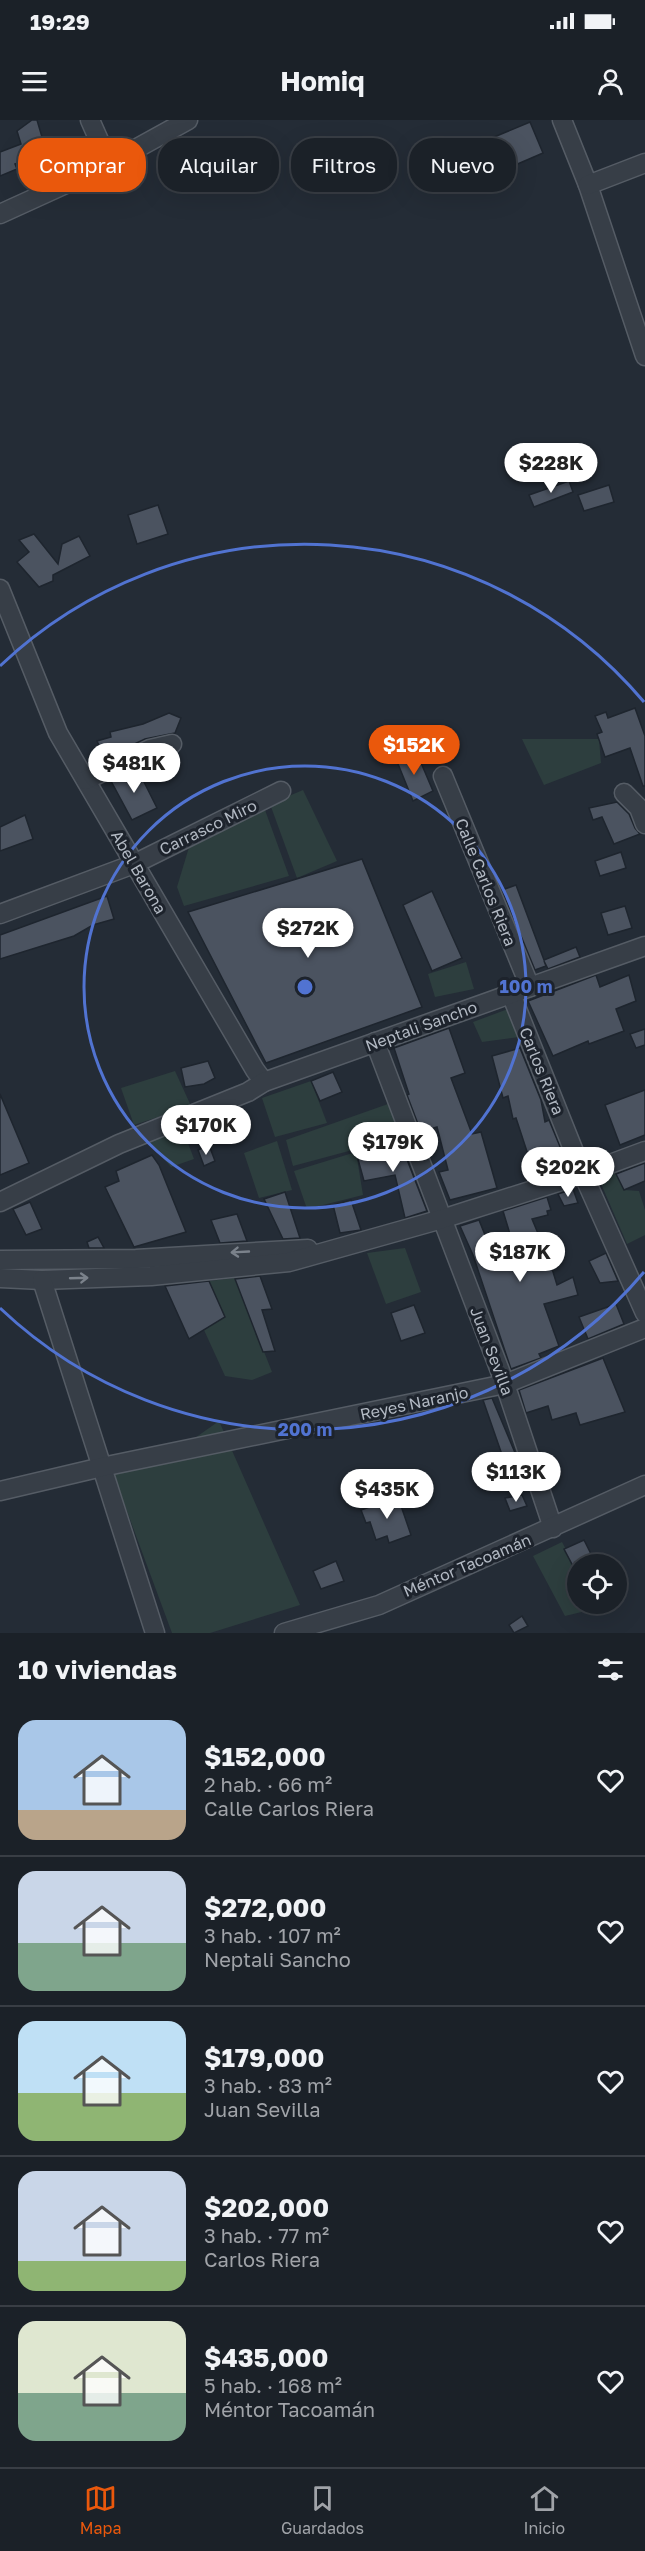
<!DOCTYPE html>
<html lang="es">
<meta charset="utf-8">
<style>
:root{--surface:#1b2128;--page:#242930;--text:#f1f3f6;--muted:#a0a3a8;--line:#393e45;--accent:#ea580c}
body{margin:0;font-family:"Golos Text",sans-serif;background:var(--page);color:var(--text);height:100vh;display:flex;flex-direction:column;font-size:22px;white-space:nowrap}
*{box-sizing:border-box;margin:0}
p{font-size:20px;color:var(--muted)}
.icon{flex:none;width:33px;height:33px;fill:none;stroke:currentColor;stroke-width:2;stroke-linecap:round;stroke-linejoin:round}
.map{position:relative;height:1513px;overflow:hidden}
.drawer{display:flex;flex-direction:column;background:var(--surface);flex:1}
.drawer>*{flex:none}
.banner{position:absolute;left:18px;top:18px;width:609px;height:54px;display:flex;gap:12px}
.fabs{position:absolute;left:567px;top:1434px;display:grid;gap:12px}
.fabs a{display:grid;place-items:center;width:60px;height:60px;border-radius:50%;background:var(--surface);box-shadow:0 6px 24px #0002,0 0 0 2px var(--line);font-size:30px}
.price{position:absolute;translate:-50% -51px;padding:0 14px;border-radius:21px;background:#fff;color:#222;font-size:20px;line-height:39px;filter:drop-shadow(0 2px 3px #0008)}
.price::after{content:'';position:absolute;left:50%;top:36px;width:18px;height:14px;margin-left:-9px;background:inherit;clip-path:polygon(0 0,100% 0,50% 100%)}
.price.active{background:var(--accent);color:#fff}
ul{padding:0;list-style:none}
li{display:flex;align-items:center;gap:18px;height:150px;padding:0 18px}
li+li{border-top:2px solid var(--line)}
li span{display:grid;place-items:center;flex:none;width:168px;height:120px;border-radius:18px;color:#555}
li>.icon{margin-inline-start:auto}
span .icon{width:72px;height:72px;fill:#fffc;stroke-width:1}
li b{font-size:26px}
h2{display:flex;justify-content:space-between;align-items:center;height:72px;padding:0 18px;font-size:26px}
.chip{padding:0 21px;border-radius:24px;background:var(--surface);box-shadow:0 6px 24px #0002,0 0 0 2px var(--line);font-size:21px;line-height:54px}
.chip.active{background:var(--accent);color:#fff}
.status{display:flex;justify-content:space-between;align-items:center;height:42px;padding:0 30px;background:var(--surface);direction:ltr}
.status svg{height:16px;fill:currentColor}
header{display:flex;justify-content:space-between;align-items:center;height:78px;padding:0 18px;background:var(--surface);font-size:27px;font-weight:700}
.dock{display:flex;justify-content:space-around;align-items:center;height:84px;border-top:2px solid var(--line);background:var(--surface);font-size:16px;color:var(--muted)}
.dock a{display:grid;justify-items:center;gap:3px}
.dock .active{color:var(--accent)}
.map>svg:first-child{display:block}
</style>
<div class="status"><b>19:29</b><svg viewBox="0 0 49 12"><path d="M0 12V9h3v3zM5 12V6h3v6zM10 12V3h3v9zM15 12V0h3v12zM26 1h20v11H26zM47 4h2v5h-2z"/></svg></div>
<header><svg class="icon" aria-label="menu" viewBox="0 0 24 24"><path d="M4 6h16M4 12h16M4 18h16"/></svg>Homiq<svg class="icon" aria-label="person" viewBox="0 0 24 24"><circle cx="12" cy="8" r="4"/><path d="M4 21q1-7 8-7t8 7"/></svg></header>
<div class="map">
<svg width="645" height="1513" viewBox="0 0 645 1513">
<rect width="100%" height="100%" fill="#242c36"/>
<g fill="#2d3e3e">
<path d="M522,619h77l2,24 -57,22z"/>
<path d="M303,670l34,71 -40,17 -27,-74z"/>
<path d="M265,690l24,66 -105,30 -7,-19 16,-53z"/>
<path d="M466,842l8,27 -39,8 -7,-23z"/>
<path d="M508,889l11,28 -37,5 -9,-20z"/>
<path d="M175,951l16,35 -57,19 -13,-37z"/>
<path d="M311,961l16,42 -52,14 -13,-39z"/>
<path d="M388,984l13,33 -108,29 -7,-26z"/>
<path d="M183,1010l11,29 -23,8 -22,-25z"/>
<path d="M277,1021l15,49 -33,8 -15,-45z"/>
<path d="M356,1032l7,43 -56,14 -13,-38z"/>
<path d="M616,1052l8,18 15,1 6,19v25l-18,9 -28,-65z"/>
<path d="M405,1128l16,44 -35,12 -19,-51z"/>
<path d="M235,1158l37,94 -20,8 -27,-4 -21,-46 21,-13 -16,-36z"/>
<path d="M219,1301l81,184 -90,28h-38l-61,-165 57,-11z"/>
<path d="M562,1422l15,28 1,34h18l2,4 -33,8 -32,-60z"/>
</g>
<g fill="#4b5360" stroke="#1e252e" stroke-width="1.5">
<path d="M32,0h5l10,34 -32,10 2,5 -17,7v-24l21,-8 -4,-13z"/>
<path d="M530,2l13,31 -67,29 -13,-32z"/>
<path d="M569,361l4,11 -39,15 -5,-12z"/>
<path d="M609,365l5,17 -30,9 -6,-16z"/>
<path d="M158,385l10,29 -31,10 -9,-29z"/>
<path d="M34,414l24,30 4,-20 17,-8 11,20 -37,19v6l-14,6 -22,-25 12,-10 -10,-12z"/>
<path d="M635,588l10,28v50h-2l-13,-38 -25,9 -8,-23 5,-2 -7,-16 11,-4 2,6z"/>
<path d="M169,593l12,5 -6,15 -30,6 -40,19 -8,-17 14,-4 -1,-5 33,-8z"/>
<path d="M416,631l17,40 -20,10 -17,-42z"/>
<path d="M166,637l8,1 -9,21 -28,-11z"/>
<path d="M137,648l20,40 -25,12 -21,-39z"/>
<path d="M617,682l12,12 6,14 5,6 -26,10 -12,-27 -9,3 -4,-12z"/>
<path d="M25,695l8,24 -33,12v-24z"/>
<path d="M621,732l5,16 -26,8 -5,-15z"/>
<path d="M362,739l60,148 -156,56 -78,-151z"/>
<path d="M516,765l28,75 32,-13 4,10 -32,12 -4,-8 2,5 -11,4 -33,-80z"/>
<path d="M432,771l30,67 -30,13 -29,-66z"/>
<path d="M107,776l7,23 -21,6 -19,11 -74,23v-24z"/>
<path d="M625,786l7,22 -24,7 -7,-22z"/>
<path d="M596,855l4,12 29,-12 7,26 -20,8 8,22 -35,13 -1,-3 -35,15 -25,-55z"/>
<path d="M449,908l16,45 -14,5 21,56 9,-2 16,56 -47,12 -11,-28 9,-2 -11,-43 -16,5 -14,-37 2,-1 -15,-46z"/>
<path d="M645,909v16l-9,3 -6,-14z"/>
<path d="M520,928l21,52 4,22 4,-2 19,46 -34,7 -18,-55 -3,1 -5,-23 -5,2 -11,-42z"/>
<path d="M208,941l7,17 -11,6 -19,3 -4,-19z"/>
<path d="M333,952l9,20 -22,9 -9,-20z"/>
<path d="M645,970v45l-25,10 -15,-40z"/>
<path d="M0,974l29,69 -29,12z"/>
<path d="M399,1019l28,72 -22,7 -10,-43 -31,6 -8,-29z"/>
<path d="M209,1025l6,16 -11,5 -6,-16z"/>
<path d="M152,1035l7,10 27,67 -52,15 -29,-60 14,-6 -3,-10z"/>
<path d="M645,1043v18l-21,9 -8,-16z"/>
<path d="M573,1069l5,14 -14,3 -6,-12z"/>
<path d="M285,1072l15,46 -17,1 -19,-40z"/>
<path d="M547,1077l4,13 -4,1 1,4 -16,4 18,43 7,23 16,-8 5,18 -34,9 15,42 -20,8 2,4 -30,11 -38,-114 -13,-29 19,-6 12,30 22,-6 -10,-33z"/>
<path d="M351,1080l10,30 -21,3 -7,-28z"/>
<path d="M30,1082l12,27 -16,6 -13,-26z"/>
<path d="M237,1094l10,27 -27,2 -9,-23z"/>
<path d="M98,1117l6,11h-15l-2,-6z"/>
<path d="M606,1133l12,28 -18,2 -11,-22z"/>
<path d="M260,1156l12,33 -10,1 13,41 -12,1 -28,-73z"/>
<path d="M209,1161l16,36 -36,22 -24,-53z"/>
<path d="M616,1184l8,20 -36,15 -9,-22z"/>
<path d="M414,1185l11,28 -24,8 -10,-28z"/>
<path d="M603,1238l22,54 -45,13 -4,-12 -24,7 -4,-14 -22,7 -7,-23z"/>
<path d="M492,1278l29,69 -13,5 -25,-72z"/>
<path d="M522,1375l5,11 -17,5 -5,-13z"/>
<path d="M398,1377l13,38 -22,8 -2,-7 -11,4 -6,-18 -4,1 -5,-13z"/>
<path d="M584,1420l9,18 -19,10 -10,-19z"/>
<path d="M336,1441l8,20 -23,8 -8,-18z"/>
<path d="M522,1496l6,10 -14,7 -5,-8z"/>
</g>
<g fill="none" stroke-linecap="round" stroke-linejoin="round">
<g stroke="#555c65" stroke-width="21">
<g id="minor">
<path d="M90,0l19,43"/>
<path d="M562,0l26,65 57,171"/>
<path d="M588,65l57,-22"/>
<path d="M0,94l103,-47 85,-47"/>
<path d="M0,469l58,144 197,337 9,12"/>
<path d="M443,656l87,211"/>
<path d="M86,660l64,-31 22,-5"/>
<path d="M624,673l15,15 6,16"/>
<path d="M0,794l134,-50 147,-73"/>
<path d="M511,874l72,180 62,139"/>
<path d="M375,922l130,342 48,144"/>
<path d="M0,1082l119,-58 129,-52 16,-10 381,-136"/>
<path d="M0,1140l136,-1 172,-10"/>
<path d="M0,1158l42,2 109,-4 138,-14 153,-43 141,-45 62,-23"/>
<path d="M42,1160l113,353"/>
<path d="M0,1371l102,-24 403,-83 140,-56"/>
<path d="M284,1513l95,-28 266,-120"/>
</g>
</g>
<use href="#minor" stroke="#373e47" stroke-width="18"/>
</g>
<defs><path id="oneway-shaft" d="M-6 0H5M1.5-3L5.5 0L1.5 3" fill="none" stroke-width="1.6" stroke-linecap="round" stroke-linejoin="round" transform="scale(1.5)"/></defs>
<g stroke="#7b828b">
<use href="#oneway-shaft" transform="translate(240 1132) rotate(177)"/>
<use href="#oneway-shaft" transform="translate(79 1158) rotate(-2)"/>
</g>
<g fill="none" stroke="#5173d1" stroke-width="3">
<circle cx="305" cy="867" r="221"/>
<path d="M644 1152A443 443 0 0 1 0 1188M0 546A443 443 0 0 1 644 582"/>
</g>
<g text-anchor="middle" stroke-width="6" stroke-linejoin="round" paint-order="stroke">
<g font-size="16" fill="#b2b9c3" stroke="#1d232c">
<text transform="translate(208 707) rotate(-26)" y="6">Carrasco Miro</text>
<text transform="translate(139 752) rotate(60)" y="6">Abel Barona</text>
<text transform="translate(486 762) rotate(68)" y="6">Calle Carlos Riera</text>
<text transform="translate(421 906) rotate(-20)" y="6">Neptali Sancho</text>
<text transform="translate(542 951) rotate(68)" y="6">Carlos Riera</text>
<text transform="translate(492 1231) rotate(69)" y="6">Juan Sevilla</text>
<text transform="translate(414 1283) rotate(-12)" y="6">Reyes Naranjo</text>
<text transform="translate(467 1445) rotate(-23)" y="6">Méntor Tacoamán</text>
</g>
</g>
<circle cx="305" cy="867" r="9" fill="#5173d1" stroke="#1d232c" stroke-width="3"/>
<g font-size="18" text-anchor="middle" font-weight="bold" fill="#5173d1" stroke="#1d232c" stroke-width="6" stroke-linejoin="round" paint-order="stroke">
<text x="526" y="873">100 m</text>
<text x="305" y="1316">200 m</text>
</g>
</svg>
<div class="fabs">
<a><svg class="icon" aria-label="locate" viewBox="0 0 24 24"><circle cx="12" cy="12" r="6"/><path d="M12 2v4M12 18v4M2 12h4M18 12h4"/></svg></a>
</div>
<b class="price" style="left:551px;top:374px">$228K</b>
<b class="price active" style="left:414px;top:656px">$152K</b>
<b class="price" style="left:134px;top:674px">$481K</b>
<b class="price" style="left:308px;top:839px">$272K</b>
<b class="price" style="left:206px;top:1036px">$170K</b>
<b class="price" style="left:393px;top:1053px">$179K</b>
<b class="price" style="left:568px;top:1078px">$202K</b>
<b class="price" style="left:520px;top:1163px">$187K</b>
<b class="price" style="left:516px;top:1383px">$113K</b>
<b class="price" style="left:387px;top:1400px">$435K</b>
<div class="banner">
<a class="chip active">Comprar</a>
<a class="chip">Alquilar</a>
<a class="chip">Filtros</a>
<a class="chip">Nuevo</a>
</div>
</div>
<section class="drawer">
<h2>10 viviendas<svg class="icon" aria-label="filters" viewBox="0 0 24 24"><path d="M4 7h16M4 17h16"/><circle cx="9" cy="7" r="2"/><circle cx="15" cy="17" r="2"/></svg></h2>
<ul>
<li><span style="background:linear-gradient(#a9c7e8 75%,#b9a48a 0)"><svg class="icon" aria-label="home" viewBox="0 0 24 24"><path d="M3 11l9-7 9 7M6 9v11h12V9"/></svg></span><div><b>$152,000</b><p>2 hab. · 66 m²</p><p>Calle Carlos Riera</p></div><svg class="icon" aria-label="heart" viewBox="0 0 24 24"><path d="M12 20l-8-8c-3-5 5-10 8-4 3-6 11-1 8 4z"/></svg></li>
<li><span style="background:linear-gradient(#c9d6e8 60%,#7fa58c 0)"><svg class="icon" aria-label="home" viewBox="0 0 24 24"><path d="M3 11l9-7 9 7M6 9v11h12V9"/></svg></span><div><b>$272,000</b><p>3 hab. · 107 m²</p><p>Neptali Sancho</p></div><svg class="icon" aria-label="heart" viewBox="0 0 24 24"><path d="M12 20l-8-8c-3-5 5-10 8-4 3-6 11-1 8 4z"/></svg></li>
<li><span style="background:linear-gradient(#bfe0f5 60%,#8fb573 0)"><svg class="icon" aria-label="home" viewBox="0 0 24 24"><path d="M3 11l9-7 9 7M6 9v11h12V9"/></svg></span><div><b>$179,000</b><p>3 hab. · 83 m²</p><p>Juan Sevilla</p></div><svg class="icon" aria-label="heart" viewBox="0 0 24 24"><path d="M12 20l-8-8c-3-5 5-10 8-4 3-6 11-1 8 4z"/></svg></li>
<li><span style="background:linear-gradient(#c9d6e8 75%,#8fb573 0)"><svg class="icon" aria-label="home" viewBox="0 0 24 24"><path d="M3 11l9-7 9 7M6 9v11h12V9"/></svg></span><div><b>$202,000</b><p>3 hab. · 77 m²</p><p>Carlos Riera</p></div><svg class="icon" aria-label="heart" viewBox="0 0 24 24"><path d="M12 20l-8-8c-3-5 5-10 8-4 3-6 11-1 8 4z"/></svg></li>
<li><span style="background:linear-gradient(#dfe7d0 60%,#7fa58c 0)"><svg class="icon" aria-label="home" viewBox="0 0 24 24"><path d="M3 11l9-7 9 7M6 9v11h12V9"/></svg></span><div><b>$435,000</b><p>5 hab. · 168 m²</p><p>Méntor Tacoamán</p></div><svg class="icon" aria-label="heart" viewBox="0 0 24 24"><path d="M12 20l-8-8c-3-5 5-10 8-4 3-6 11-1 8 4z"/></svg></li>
</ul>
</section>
<nav class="dock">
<a class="active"><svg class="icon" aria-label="map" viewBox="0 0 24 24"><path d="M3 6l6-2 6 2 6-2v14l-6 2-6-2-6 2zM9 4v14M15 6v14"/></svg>Mapa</a>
<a><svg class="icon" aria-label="saved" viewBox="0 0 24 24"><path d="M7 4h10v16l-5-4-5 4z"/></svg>Guardados</a>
<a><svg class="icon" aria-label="home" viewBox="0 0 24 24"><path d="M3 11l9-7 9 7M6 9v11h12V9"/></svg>Inicio</a>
</nav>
